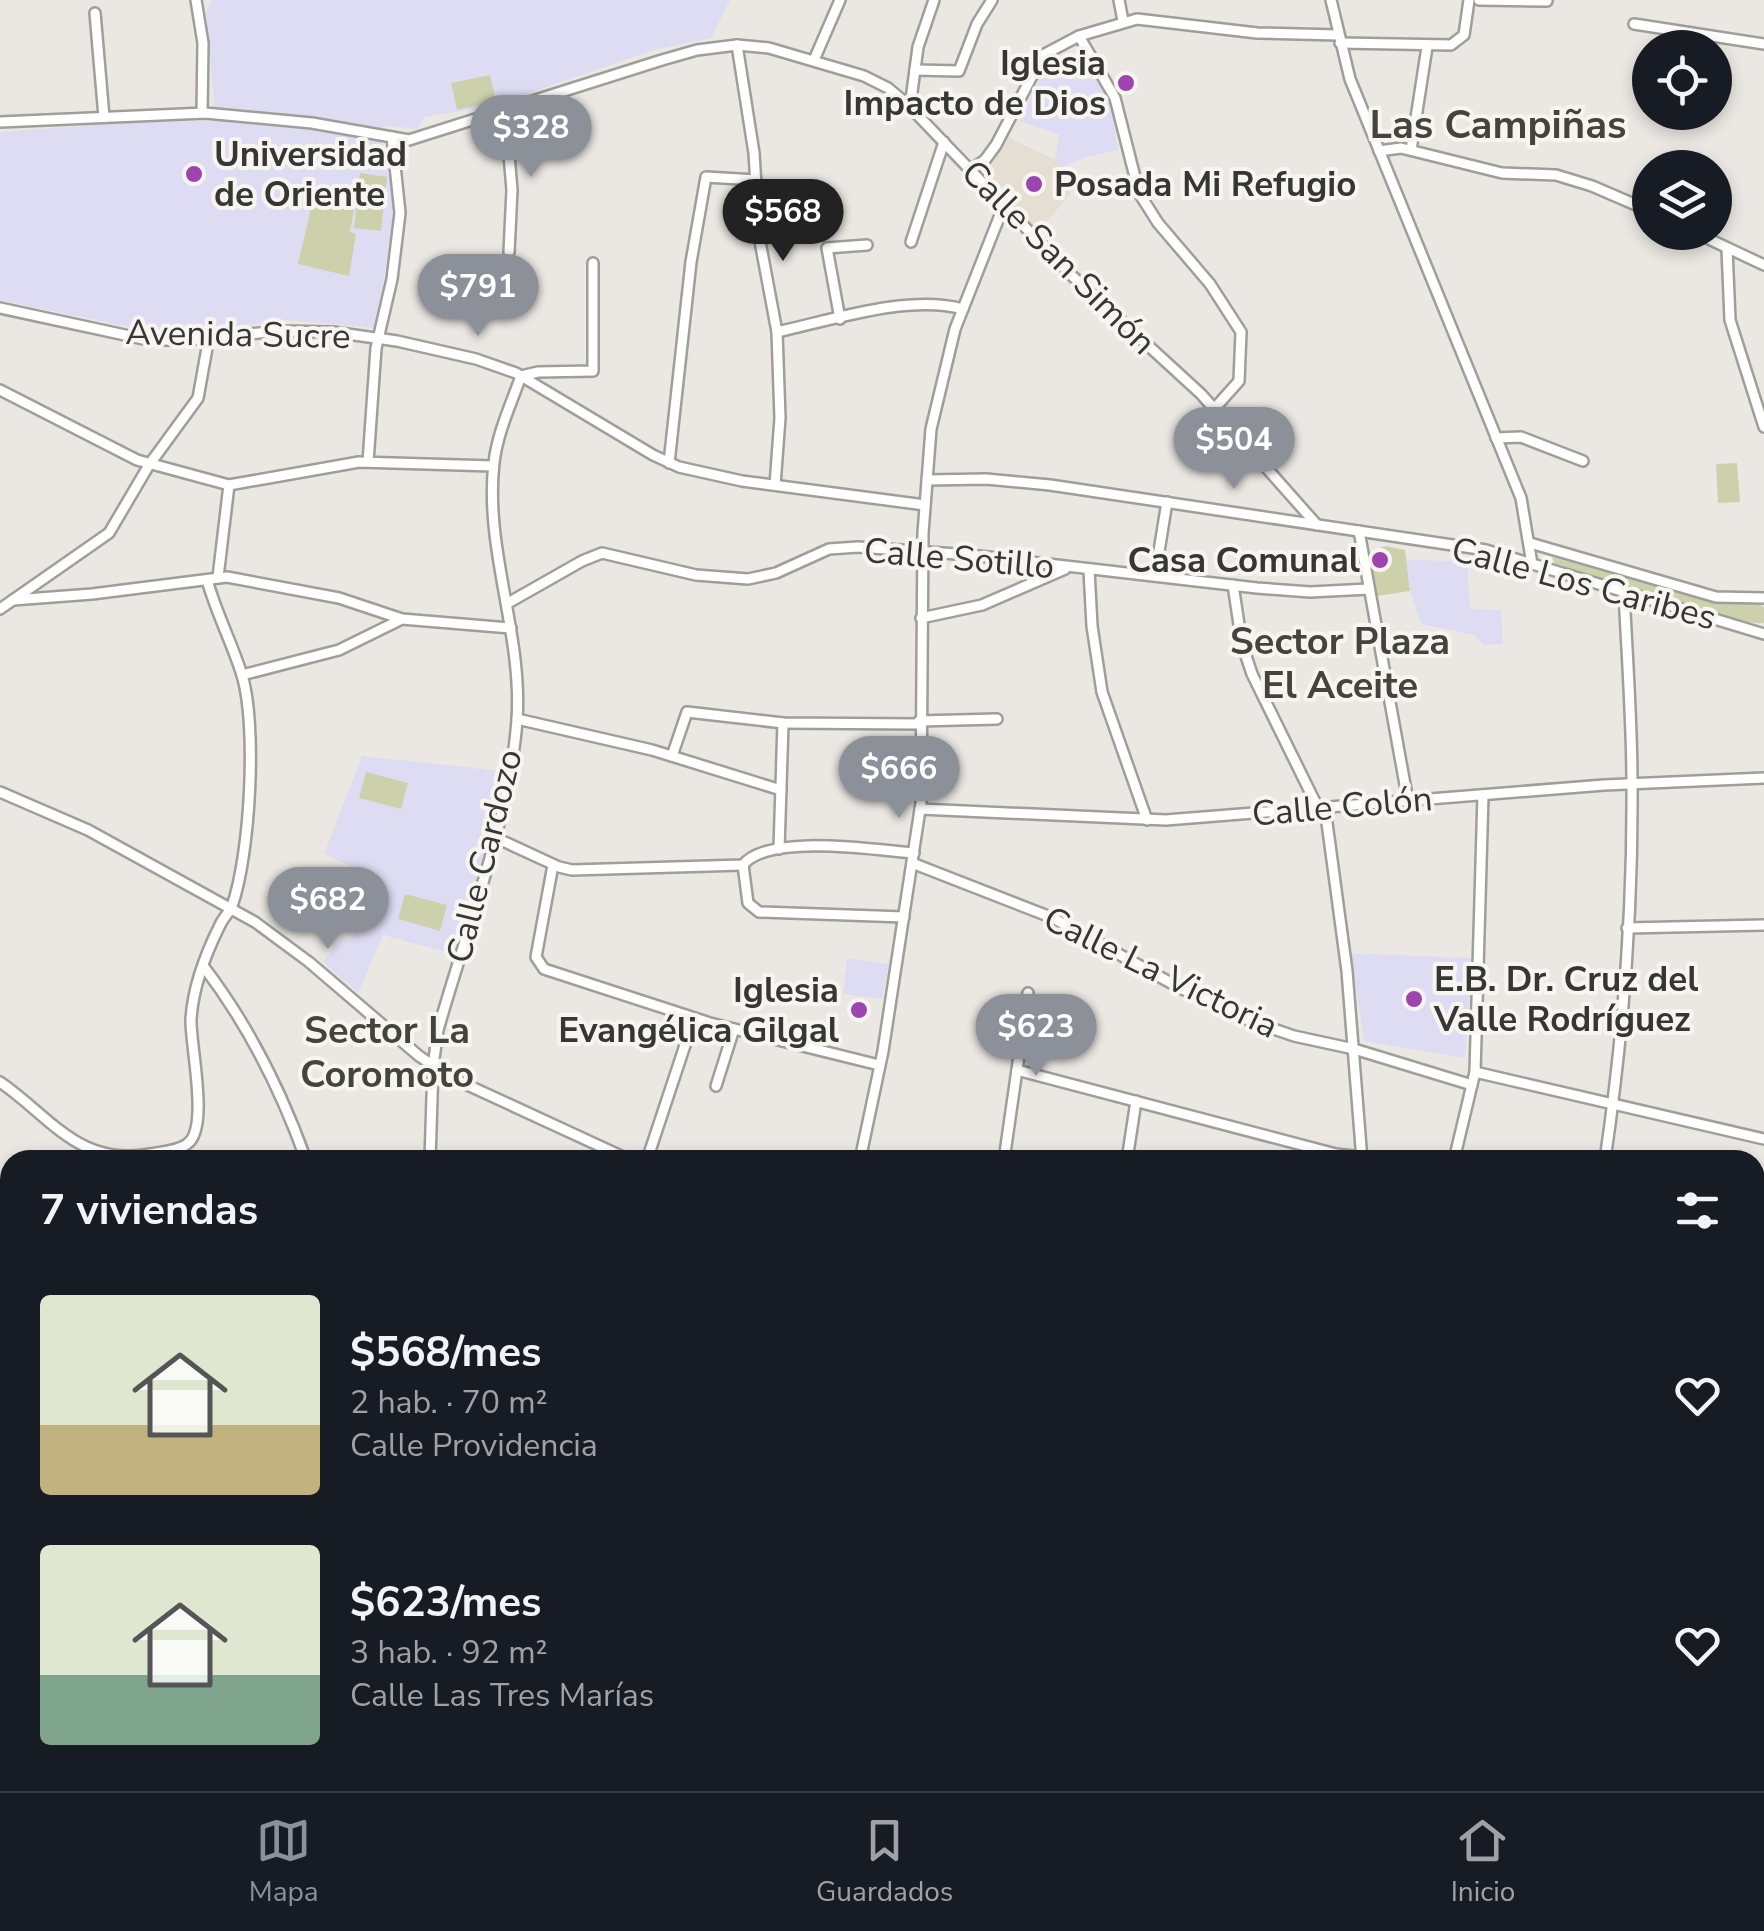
<!DOCTYPE html>
<html lang="es">
<meta charset="utf-8">
<style>
:root{--surface:#171b24;--page:#20242c;--text:#f1f3f6;--muted:#9ea1a6;--line:#363941;--accent:#8c9099}
body{margin:0;font-family:"Nunito Sans",sans-serif;background:var(--page);color:var(--text);height:100vh;display:flex;flex-direction:column;font-size:38px;white-space:nowrap}
*{box-sizing:border-box;margin:0}
p{font-size:32px;color:var(--muted)}
.icon{flex:none;width:55px;height:55px;fill:none;stroke:currentColor;stroke-width:2;stroke-linecap:round;stroke-linejoin:round}
.map{position:relative;flex:1;overflow:hidden}
.sheet{position:absolute;left:0px;top:1150px;width:1765px;height:642px;display:flex;flex-direction:column;background:var(--surface);border-radius:30px 30px 0 0;box-shadow:0 5px 15px #0003}
.sheet>*{flex:none}
.controls{position:absolute;left:1632px;top:30px;display:grid;gap:20px}
.controls a{display:grid;place-items:center;width:100px;height:100px;border-radius:50%;background:var(--surface);box-shadow:0 5px 15px #0003;font-size:50px}
.price{position:absolute;translate:-50% -85px;padding:0 22px;border-radius:35px;background:var(--accent);color:#fff;font-size:32px;line-height:65px;filter:drop-shadow(0 2px 5px #0008)}
.price::after{content:'';position:absolute;left:50%;top:60px;width:30px;height:22px;margin-left:-15px;background:inherit;clip-path:polygon(0 0,100% 0,50% 100%)}
.price.active{background:#222;color:#fff}
ul{padding:0;list-style:none}
li{display:flex;align-items:center;gap:30px;height:250px;padding:0 40px}
li span{display:grid;place-items:center;flex:none;width:280px;height:200px;border-radius:10px;color:#555}
li>.icon{margin-inline-start:auto}
span .icon{width:120px;height:120px;fill:#fffc;stroke-width:1}
li b{font-size:42px}
h2{display:flex;justify-content:space-between;align-items:center;height:120px;padding:0 40px;font-size:42px}
.dock{display:flex;justify-content:space-around;align-items:center;height:140px;border-top:2px solid var(--line);background:var(--surface);font-size:28px;color:var(--muted)}
.dock a{display:grid;justify-items:center;gap:5px}
.dock .active{color:var(--accent)}
.map>svg:first-child{display:block}
</style>
<div class="map">
<svg width="1764" height="1791" viewBox="0 0 1764 1791">
<rect width="100%" height="100%" fill="#ebe8e3"/>
<path fill="#e4dfd2" d="M1008,137l49,24 20,24 -38,47 -52,-53 -1,-16z"/>
<g fill="#dedcf2">
<path d="M212,0h518l-19,38 -57,12 -163,56 -66,11 -8,12 -33,-3 -2,15 13,66 -19,121 -88,-8 -121,15 -167,-35v-168l134,-10 82,-1 -10,-109z"/>
<path d="M1047,62l41,4 8,6 17,40 5,38 -32,7 -24,10 -7,-8 4,-24 -39,-14z"/>
<path d="M1406,560l61,1 3,48 31,1 2,34 -19,1 -10,-10 -53,-11 -10,-31z"/>
<path d="M362,756l141,15 -25,104 -25,79 -70,-19 -25,58 -35,-31 19,-25 8,4 27,-63 -53,-24z"/>
<path d="M1351,953l121,5 -7,100 -101,-17z"/>
<path d="M847,958l42,6 -7,35 -39,-5z"/>
</g>
<g fill="#ccd1ac">
<path d="M490,75l6,26 -39,9 -6,-27z"/>
<path d="M360,173l27,4 -6,54 -27,-3z"/>
<path d="M321,204l33,5 -4,23 6,2 -7,42 -51,-12 13,-56z"/>
<path d="M1737,463l3,39 -22,1 -2,-39z"/>
<path d="M1386,546l19,4 5,41 -33,5 -6,-36 5,-11z"/>
<path d="M1552,557l158,45 48,2 6,3v16c-17,6 -181,-51 -210,-60z"/>
<path d="M366,772l42,11 -7,26 -42,-11z"/>
<path d="M405,894l42,11 -7,26 -42,-12z"/>
<path d="M283,1783v-1l159,1 -24,8h-132z"/>
</g>
<g fill="none" stroke-linecap="round" stroke-linejoin="round">
<path stroke="#6e93a8" stroke-width="2.5" d="M0,1505l10,-2"/>
<g stroke="#a09e99" stroke-width="14">
<g id="minor">
<path d="M196,0l7,43 -1,70"/>
<path d="M1119,0l4,21"/>
<path d="M1331,0l19,79 171,419 11,66"/>
<path d="M1479,0l68,1"/>
<path d="M95,13l9,104"/>
<path d="M1634,24l130,20"/>
<path d="M1079,36l36,62 24,95 19,30 52,61 31,48 -2,49 -25,28"/>
<path d="M1340,43l111,2 13,-10 5,-35"/>
<path d="M737,45l17,108 5,83 18,96 3,86 -5,67"/>
<path d="M814,60l26,-60"/>
<path d="M915,70l44,1 18,-47 15,-24"/>
<path d="M910,107l8,-60 16,-47"/>
<path d="M505,109l7,81 -3,62"/>
<path d="M0,122l205,-9 107,10 97,17 253,-80 35,-10 40,-5 32,3 95,28 24,12 19,16 162,169 132,121 116,131"/>
<path d="M1411,150l16,-103"/>
<path d="M1379,151l22,-3 101,25 54,2 36,11 58,25"/>
<path d="M970,170l15,-10 11,-15 47,-90 36,-19 58,-17 120,14 81,2"/>
<path d="M1694,232l70,33"/>
<path d="M911,242l33,-100"/>
<path d="M1727,249l3,71 34,107"/>
<path d="M0,308l148,32h39l92,-9 54,1 64,9 79,18 40,14 137,82 26,12 63,14 183,24"/>
<path d="M840,319l-13,-71 40,-3"/>
<path d="M777,332c55,-12 131,-38 186,-23"/>
<path d="M0,390l137,70 92,25 130,-23 134,4"/>
<path d="M1496,438l25,-1 62,24"/>
<path d="M368,462l8,-114 16,-69 8,-66 -8,-76"/>
<path d="M669,463l22,-201 15,-85 50,3"/>
<path d="M927,480l59,-1 64,6 436,65 278,84"/>
<path d="M1359,531l49,270"/>
<path d="M1530,543l186,54 48,1"/>
<path d="M1089,570l3,56 10,66 45,128"/>
<path d="M1155,576l12,-74"/>
<path d="M218,577l11,-92"/>
<path d="M1233,585l9,59 10,30 66,134"/>
<path d="M13,600l79,-6 135,-17 112,21 63,21 109,9"/>
<path d="M508,603l74,-42 20,-8 94,22 52,4 28,-6 53,-24 29,-2 113,8 286,33 53,4 59,-3"/>
<path d="M0,609l109,-76 40,-68 49,-67 11,-61"/>
<path d="M921,618l61,-13 83,-36"/>
<path d="M242,675l97,-25 63,-31"/>
<path d="M517,719l135,31 129,40"/>
<path d="M919,721l78,-2"/>
<path d="M672,756l15,-44 96,11 136,1"/>
<path d="M0,792l88,38 167,92 54,40 110,94 31,21 180,83"/>
<path d="M1325,808l22,163 15,189"/>
<path d="M920,809l246,11 438,-35 160,-7"/>
<path d="M494,837l65,30 13,3 171,-5c25,-32 132,-15 171,-12"/>
<path d="M779,849l4,-126"/>
<path d="M912,863l141,55 129,71 66,31 46,16 60,13 118,36"/>
<path d="M553,865l-17,92 8,12 166,54 169,42"/>
<path d="M743,865l5,38 11,9 145,5"/>
<path d="M1627,928l137,-3"/>
<path d="M204,967c45,59 77,123 102,193"/>
<path d="M1017,1070l319,84 26,3"/>
<path d="M1475,1072l289,67"/>
<path d="M0,1082c52,36 79,85 150,72 11,-2 28,-3 37,-10 23,-15 3,-99 4,-125 2,-32 15,-66 29,-94 3,-7 9,-12 12,-19 18,-50 26,-184 9,-234 -10,-31 -25,-60 -34,-92"/>
<path d="M716,1086l18,-57"/>
<path d="M430,1160l3,-94 5,-36c27,-96 72,-212 79,-310 6,-86 -33,-171 -23,-257 3,-29 17,-59 27,-87l17,-4 55,-1v-108"/>
<path d="M647,1160l47,-142"/>
<path d="M860,1160l23,-109 38,-248 2,-270 8,-104 24,-100 49,-124"/>
<path d="M1004,1160l24,-167"/>
<path d="M1127,1160l9,-59"/>
<path d="M1454,1160l21,-88 8,-277"/>
<path d="M1605,1160c18,-123 28,-251 27,-376 0,-64 -5,-128 -8,-192"/>
<path d="M0,1263l10,4"/>
<path d="M0,1376l10,1"/>
<path d="M0,1530l10,-2"/>
<path d="M0,1587l10,-20"/>
<path d="M1755,1599l9,3"/>
<path d="M0,1615l10,3"/>
<path d="M0,1662l10,4"/>
<path d="M0,1718l10,3"/>
<path d="M0,1774l10,3"/>
<path d="M32,1782l6,9"/>
<path d="M511,1782l8,9"/>
<path d="M1135,1782v9"/>
<path d="M692,1791l1,-9"/>
<path d="M707,1791l2,-9"/>
</g>
</g>
<g stroke="#ab7d6b" stroke-width="16">
<g id="major">
<path d="M1755,1348h9"/>
<path d="M1755,1361l9,1"/>
<path d="M0,1441h10"/>
<path d="M0,1456h10"/>
</g>
</g>
<use href="#minor" stroke="#fff" stroke-width="9"/>
<use href="#major" stroke="#f2c8b8" stroke-width="11"/>
</g>
<g fill="#9d44af" stroke="#f8f5f0" stroke-width="4">
<circle cx="1126" cy="83" r="10"/>
<circle cx="194" cy="174" r="10"/>
<circle cx="1034" cy="184" r="10"/>
<circle cx="1380" cy="560" r="10"/>
<circle cx="1414" cy="999" r="10"/>
<circle cx="859" cy="1010" r="10"/>
</g>
<g text-anchor="middle" stroke-width="8" stroke-linejoin="round" paint-order="stroke">
<g font-size="35" font-weight="bold" fill="#373634" stroke="#f8f5f0" text-anchor="end">
<text x="1106" y="75">Iglesia<tspan x="1106" dy="40">Impacto de Dios</tspan></text>
<text x="214" y="166" text-anchor="start">Universidad<tspan x="214" dy="40">de Oriente</tspan></text>
<text x="1054" y="196" text-anchor="start">Posada Mi Refugio</text>
<text x="1360" y="572">Casa Comunal</text>
<text x="1434" y="991" text-anchor="start">E.B. Dr. Cruz del<tspan x="1434" dy="40">Valle Rodríguez</tspan></text>
<text x="839" y="1002">Iglesia<tspan x="839" dy="40">Evangélica Gilgal</tspan></text>
</g>
<g font-size="35" fill="#373634" stroke="#f8f5f0">
<text transform="translate(1059 257) rotate(45)" y="12">Calle San Simón</text>
<text transform="translate(238 334) rotate(1)" y="12">Avenida Sucre</text>
<text transform="translate(959 558) rotate(5)" y="12">Calle Sotillo</text>
<text transform="translate(1584 583) rotate(15)" y="12">Calle Los Caribes</text>
<text transform="translate(1342 806) rotate(-5)" y="12">Calle Colón</text>
<text transform="translate(484 856) rotate(-76)" y="12">Calle Cardozo</text>
<text transform="translate(1161 972) rotate(26)" y="12">Calle La Victoria</text>
</g>
<g font-size="38" font-weight="bold" fill="#45433e" stroke="#f8f5f0">
<text x="1340" y="654">Sector Plaza<tspan x="1340" dy="44">El Aceite</tspan></text>
<text x="387" y="1043">Sector La<tspan x="387" dy="44">Coromoto</tspan></text>
</g>
<g font-size="40" font-weight="bold" fill="#45433e" stroke="#f8f5f0">
<text x="1498" y="138">Las Campiñas</text>
</g>
</g>
</svg>
<div class="controls">
<a><svg class="icon" aria-label="locate" viewBox="0 0 24 24"><circle cx="12" cy="12" r="6"/><path d="M12 2v4M12 18v4M2 12h4M18 12h4"/></svg></a>
<a><svg class="icon" aria-label="layers" viewBox="0 0 24 24"><path d="M12 4l9 5-9 5-9-5zM3 14l9 5 9-5"/></svg></a>
</div>
<b class="price" style="left:531px;top:180px">$328</b>
<b class="price active" style="left:783px;top:264px">$568</b>
<b class="price" style="left:478px;top:339px">$791</b>
<b class="price" style="left:1234px;top:492px">$504</b>
<b class="price" style="left:899px;top:821px">$666</b>
<b class="price" style="left:328px;top:952px">$682</b>
<b class="price" style="left:1036px;top:1079px">$623</b>
<section class="sheet">
<h2>7 viviendas<svg class="icon" aria-label="filters" viewBox="0 0 24 24"><path d="M4 7h16M4 17h16"/><circle cx="9" cy="7" r="2"/><circle cx="15" cy="17" r="2"/></svg></h2>
<ul>
<li><span style="background:linear-gradient(#dfe7d0 65%,#c2b280 0)"><svg class="icon" aria-label="home" viewBox="0 0 24 24"><path d="M3 11l9-7 9 7M6 9v11h12V9"/></svg></span><div><b>$568/mes</b><p>2 hab. · 70 m²</p><p>Calle Providencia</p></div><svg class="icon" aria-label="heart" viewBox="0 0 24 24"><path d="M12 20l-8-8c-3-5 5-10 8-4 3-6 11-1 8 4z"/></svg></li>
<li><span style="background:linear-gradient(#dfe7d0 65%,#7fa58c 0)"><svg class="icon" aria-label="home" viewBox="0 0 24 24"><path d="M3 11l9-7 9 7M6 9v11h12V9"/></svg></span><div><b>$623/mes</b><p>3 hab. · 92 m²</p><p>Calle Las Tres Marías</p></div><svg class="icon" aria-label="heart" viewBox="0 0 24 24"><path d="M12 20l-8-8c-3-5 5-10 8-4 3-6 11-1 8 4z"/></svg></li>
</ul>
</section>
</div>
<nav class="dock">
<a class="active"><svg class="icon" aria-label="map" viewBox="0 0 24 24"><path d="M3 6l6-2 6 2 6-2v14l-6 2-6-2-6 2zM9 4v14M15 6v14"/></svg>Mapa</a>
<a><svg class="icon" aria-label="saved" viewBox="0 0 24 24"><path d="M7 4h10v16l-5-4-5 4z"/></svg>Guardados</a>
<a><svg class="icon" aria-label="home" viewBox="0 0 24 24"><path d="M3 11l9-7 9 7M6 9v11h12V9"/></svg>Inicio</a>
</nav>
